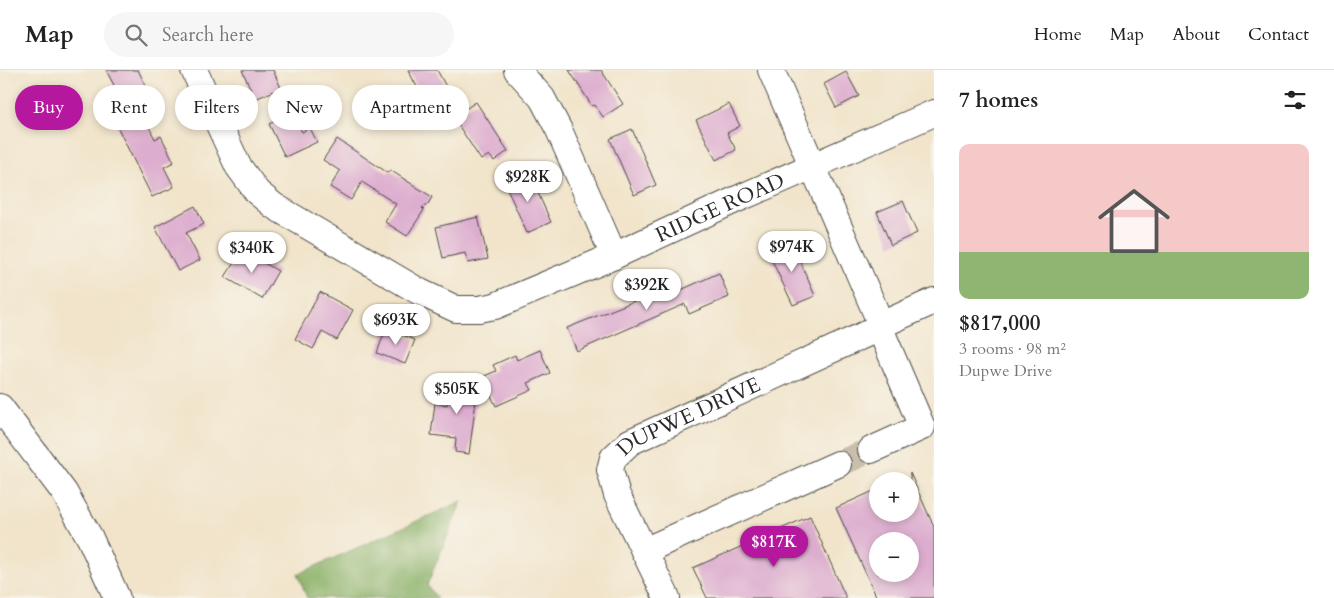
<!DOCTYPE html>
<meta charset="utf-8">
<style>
:root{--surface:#fff;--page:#f6f6f6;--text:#222;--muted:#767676;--line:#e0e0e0;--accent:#b5179e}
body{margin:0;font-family:Cardo,serif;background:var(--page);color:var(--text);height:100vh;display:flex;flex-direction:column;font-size:19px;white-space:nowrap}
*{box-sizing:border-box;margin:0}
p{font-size:16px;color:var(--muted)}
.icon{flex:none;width:28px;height:28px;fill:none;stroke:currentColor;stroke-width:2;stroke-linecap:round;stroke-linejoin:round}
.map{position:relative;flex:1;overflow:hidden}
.panel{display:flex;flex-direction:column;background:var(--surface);width:400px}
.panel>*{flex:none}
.banner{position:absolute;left:15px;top:15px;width:475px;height:45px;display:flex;gap:10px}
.fabs{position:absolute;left:869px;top:402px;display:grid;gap:10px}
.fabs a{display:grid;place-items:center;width:50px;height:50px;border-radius:50%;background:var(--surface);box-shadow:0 2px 8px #0003;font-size:25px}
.price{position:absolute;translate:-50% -42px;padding:0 11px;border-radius:18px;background:#fff;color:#222;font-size:16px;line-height:32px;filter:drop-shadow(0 1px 2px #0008)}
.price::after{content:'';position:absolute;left:50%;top:30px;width:15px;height:11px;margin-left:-8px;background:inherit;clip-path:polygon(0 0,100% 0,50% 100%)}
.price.on{background:var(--accent);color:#fff}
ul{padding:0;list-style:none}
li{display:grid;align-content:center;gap:10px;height:265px;padding:0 25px}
li span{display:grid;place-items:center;height:155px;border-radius:10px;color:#555}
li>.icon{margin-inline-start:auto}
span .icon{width:90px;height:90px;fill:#fffc;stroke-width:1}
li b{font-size:21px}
h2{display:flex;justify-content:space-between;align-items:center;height:60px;padding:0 25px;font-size:21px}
.chip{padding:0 18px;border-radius:22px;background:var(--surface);box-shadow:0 2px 8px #0003;font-size:18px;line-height:45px}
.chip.on{background:var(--accent);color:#fff}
header{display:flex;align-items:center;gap:30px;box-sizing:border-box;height:70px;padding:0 25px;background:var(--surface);border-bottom:1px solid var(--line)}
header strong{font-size:24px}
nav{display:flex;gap:28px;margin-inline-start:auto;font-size:18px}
.search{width:350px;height:45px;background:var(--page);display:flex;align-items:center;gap:12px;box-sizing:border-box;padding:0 18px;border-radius:28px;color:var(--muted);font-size:19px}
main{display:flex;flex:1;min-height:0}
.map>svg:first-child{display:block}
</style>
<header>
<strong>Map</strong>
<div class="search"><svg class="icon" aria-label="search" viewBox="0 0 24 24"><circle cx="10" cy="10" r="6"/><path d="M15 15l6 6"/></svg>Search here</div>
<nav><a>Home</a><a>Map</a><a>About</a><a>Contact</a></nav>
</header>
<main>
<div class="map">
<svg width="934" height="528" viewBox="0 0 934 528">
<rect width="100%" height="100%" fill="#f7f3e8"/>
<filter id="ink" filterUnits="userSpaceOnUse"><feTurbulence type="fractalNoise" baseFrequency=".02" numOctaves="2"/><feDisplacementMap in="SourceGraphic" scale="10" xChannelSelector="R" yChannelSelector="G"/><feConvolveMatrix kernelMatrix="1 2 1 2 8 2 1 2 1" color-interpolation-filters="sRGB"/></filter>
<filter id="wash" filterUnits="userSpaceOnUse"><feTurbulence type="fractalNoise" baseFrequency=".0096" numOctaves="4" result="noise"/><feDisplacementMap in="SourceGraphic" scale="20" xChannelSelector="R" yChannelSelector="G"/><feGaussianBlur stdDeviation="1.12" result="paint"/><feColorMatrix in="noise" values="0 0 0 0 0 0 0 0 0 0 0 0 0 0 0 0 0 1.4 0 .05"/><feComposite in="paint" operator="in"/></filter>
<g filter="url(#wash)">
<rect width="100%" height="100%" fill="#f1e4ca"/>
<path fill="#8ab167" stroke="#5a6e49" d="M462,431l-35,84 10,13h-130l-9,-24z"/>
<g id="blocks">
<g fill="#ddadcf" fill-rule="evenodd">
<path d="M106,0h32l14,28 -14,7 17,34 6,-3 13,26 -10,5 10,20 -22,10 -49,-99 14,-7z"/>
<path d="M242,0h31l8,18 -26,11z"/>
<path d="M408,0h29l13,24 -23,12z"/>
<path d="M569,0h32l22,34 -20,13 -8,-12 -3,1z"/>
<path d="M846,2l13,24 -23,12 -12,-24z"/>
<path d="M476,32l32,49 -14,10 -5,-6 -8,5 -28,-43z"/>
<path d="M729,34l11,22 -13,7 9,17 -20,10 -20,-40z"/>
<path d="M292,43l10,19 8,-4 7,14 -32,15 -16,-33z"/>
<path d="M632,59l24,56 -22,10 -24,-56z"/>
<path d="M337,69l51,34 2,-3 42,27 -4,7 -6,4 2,2 -17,26 -22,-14 11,-18 -34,-22 -11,18 -21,-13 10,-16 -17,-11z"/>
<path d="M529,103l22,49 -24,11 -22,-49z"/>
<path d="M903,131l14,32 -26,12 -14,-33z"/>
<path d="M195,136l9,18 -18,9 14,27 -22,11 -23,-44z"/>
<path d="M478,147l10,42 -20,4 -3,-10 -22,5 -7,-31z"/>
<path d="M792,172l23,54 -22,9 -25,-53z"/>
<path d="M242,180l36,21 -16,28 -37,-22z"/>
<path d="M719,203l10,24 -40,17 -4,-10 -108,47 -10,-23 95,-38 3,7z"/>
<path d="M320,222l33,18 -16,30 -15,-8 -9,17 -18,-10z"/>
<path d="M386,258l29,12 -10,24 -28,-11z"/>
<path d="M540,280l10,23 -22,10 4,7 -36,16 -14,-29 14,-6 -3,-6 22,-10 2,5z"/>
<path d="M479,308l-10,76 -14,-2 1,-14 -25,-3 4,-32 12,2 3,-23 16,2z"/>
<path d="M910,403l24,54v71h-57l-41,-90 42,-19v25h32zM878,471h32v33h-32z"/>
<path d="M810,446l36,82h-139l-14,-30z"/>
</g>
</g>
</g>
<g filter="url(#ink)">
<use href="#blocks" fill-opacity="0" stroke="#494743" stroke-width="1"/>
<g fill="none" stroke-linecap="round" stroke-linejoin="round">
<path stroke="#c9bfaa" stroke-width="26" stroke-dasharray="26 13" stroke-linecap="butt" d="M838,394l33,-14"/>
<g stroke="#494743" stroke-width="28">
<g id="minor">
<path id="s1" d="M194,0l44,96 19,26 17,14 146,86 36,17h23l16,-3 119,-50 121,-56 199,-87"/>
<path d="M517,0l25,28 17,32 55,126"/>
<path d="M771,0l106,245 2,11 43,101 -51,23"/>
<path d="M0,337l64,85 26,46 27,60"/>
<path d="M644,481l194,-87"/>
<path id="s2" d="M667,528l-50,-103 -7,-25 3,-12 17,-16 236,-108 13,-8 55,-25"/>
</g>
</g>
<use href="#minor" stroke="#fff" stroke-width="26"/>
</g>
</g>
<g text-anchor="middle" stroke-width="4" stroke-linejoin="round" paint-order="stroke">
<g font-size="21" fill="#2b2b2b" stroke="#f7f3e8">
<text dy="7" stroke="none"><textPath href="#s1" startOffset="654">RIDGE ROAD</textPath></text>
<text dy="7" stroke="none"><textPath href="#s2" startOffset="240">DUPWE DRIVE</textPath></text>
</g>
</g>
</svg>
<div class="fabs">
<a>+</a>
<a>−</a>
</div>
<b class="price" style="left:528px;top:133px">$928K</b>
<b class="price" style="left:792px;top:203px">$974K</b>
<b class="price" style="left:252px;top:204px">$340K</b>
<b class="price" style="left:647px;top:241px">$392K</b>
<b class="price" style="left:396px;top:276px">$693K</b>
<b class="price" style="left:457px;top:345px">$505K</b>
<b class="price on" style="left:774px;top:498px">$817K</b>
<div class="banner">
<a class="chip on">Buy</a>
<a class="chip">Rent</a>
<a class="chip">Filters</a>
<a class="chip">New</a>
<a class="chip">Apartment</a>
</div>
</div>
<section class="panel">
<h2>7 homes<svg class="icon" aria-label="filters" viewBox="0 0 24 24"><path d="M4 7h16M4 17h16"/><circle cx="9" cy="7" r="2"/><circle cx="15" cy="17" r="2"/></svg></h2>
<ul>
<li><span style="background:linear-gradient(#f6c9c9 70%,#8fb573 0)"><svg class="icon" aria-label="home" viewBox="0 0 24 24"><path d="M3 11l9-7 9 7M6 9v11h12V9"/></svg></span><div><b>$817,000</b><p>3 rooms · 98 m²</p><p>Dupwe Drive</p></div></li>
</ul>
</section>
</main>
